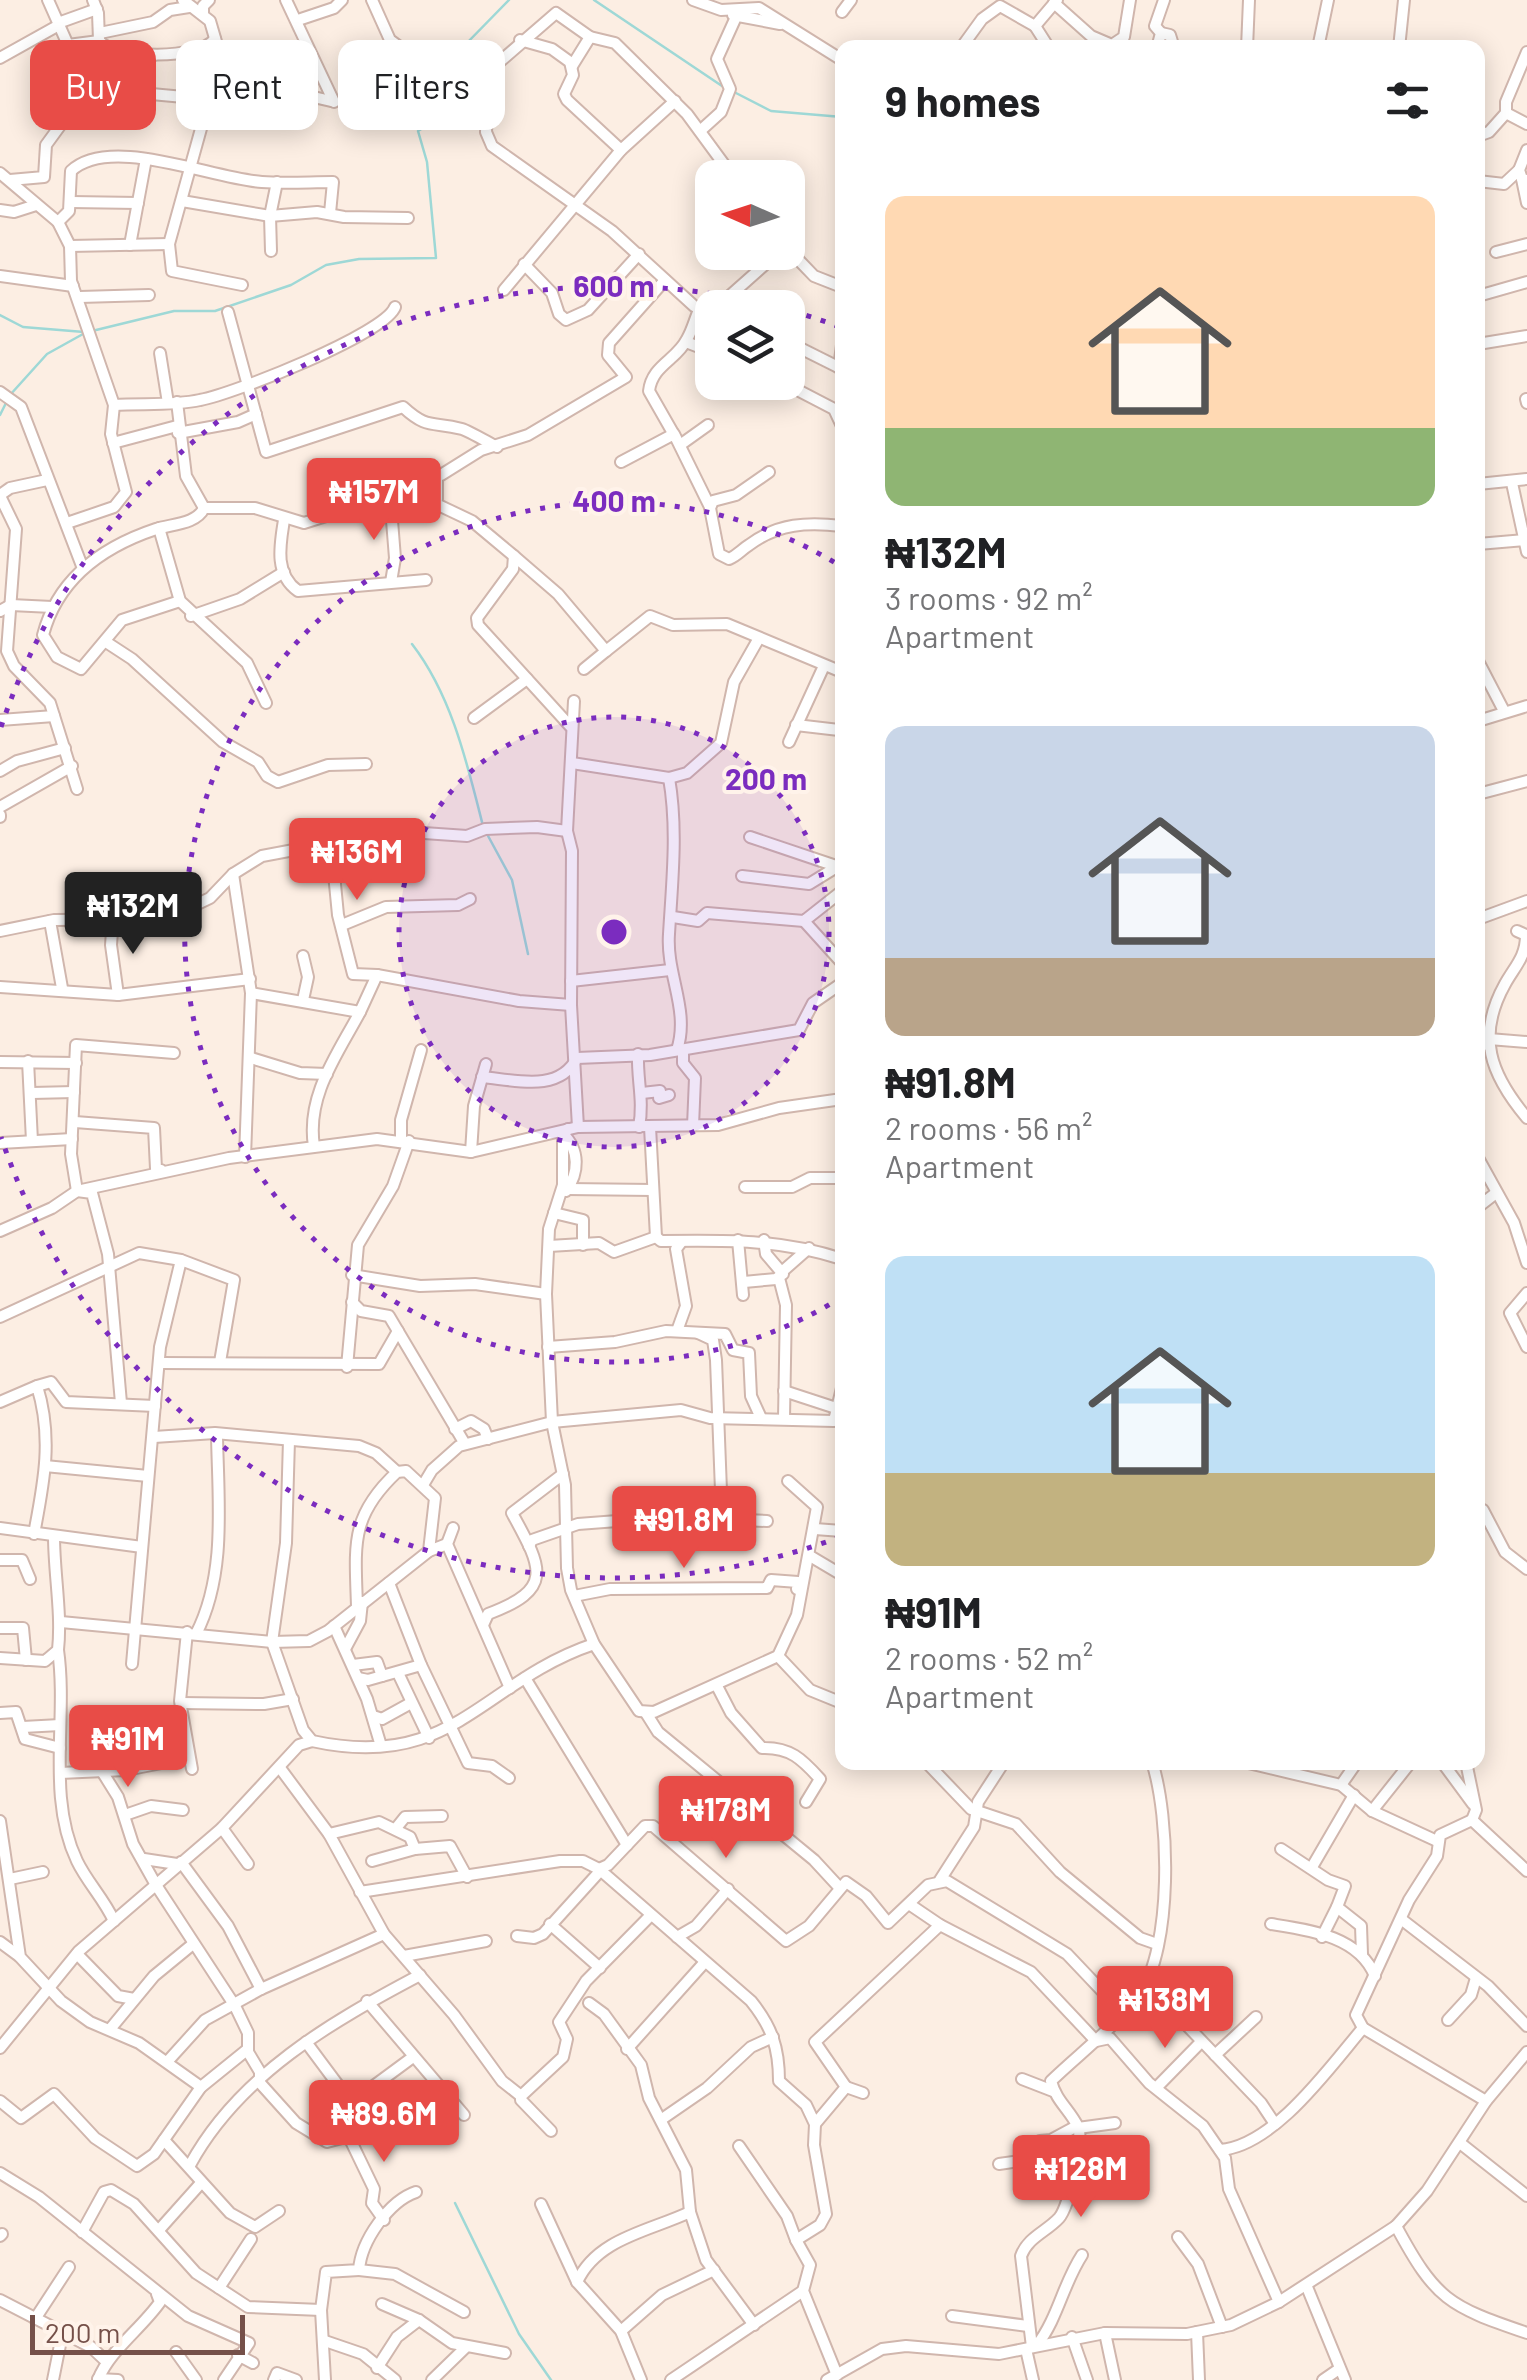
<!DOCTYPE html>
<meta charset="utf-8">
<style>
:root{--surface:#fff;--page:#f6f6f6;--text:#202124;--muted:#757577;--accent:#e84c47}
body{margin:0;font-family:Barlow,sans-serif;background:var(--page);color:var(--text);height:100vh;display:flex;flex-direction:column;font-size:38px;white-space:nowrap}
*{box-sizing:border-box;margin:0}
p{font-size:32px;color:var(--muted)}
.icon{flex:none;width:55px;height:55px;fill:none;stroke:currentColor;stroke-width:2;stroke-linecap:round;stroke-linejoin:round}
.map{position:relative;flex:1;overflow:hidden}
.sheet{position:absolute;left:835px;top:40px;width:650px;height:1730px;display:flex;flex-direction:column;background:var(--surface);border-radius:20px;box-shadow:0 5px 25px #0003}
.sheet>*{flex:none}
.guide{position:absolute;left:30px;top:40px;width:655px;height:90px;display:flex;gap:20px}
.needle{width:65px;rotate:273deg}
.fabs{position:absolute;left:695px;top:160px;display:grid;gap:20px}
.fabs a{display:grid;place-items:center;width:110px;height:110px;border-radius:20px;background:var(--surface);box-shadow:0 5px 25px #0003;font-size:50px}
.scale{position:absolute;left:30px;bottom:25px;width:215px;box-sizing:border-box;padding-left:10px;border:5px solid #755049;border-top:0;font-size:28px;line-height:35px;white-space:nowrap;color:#755049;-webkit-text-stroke:8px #fff3ea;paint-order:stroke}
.price{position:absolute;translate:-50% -85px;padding:0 22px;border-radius:10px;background:var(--accent);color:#fff;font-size:32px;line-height:65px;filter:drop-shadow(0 2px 5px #0008)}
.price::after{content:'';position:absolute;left:50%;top:60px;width:30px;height:22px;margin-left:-15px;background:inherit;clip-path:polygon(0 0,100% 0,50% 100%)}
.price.active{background:#222;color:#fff}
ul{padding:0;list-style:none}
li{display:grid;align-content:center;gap:20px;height:530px;padding:0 50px}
li span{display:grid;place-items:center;height:310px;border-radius:20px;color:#555}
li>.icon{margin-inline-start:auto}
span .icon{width:180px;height:180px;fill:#fffc;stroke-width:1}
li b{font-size:42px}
h2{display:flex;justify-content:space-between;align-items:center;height:120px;padding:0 50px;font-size:42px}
.tag{padding:0 35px;border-radius:20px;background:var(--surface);box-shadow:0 5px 25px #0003;font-size:35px;line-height:90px}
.tag.active{background:var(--accent);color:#fff}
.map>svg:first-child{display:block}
</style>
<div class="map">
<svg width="1527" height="2380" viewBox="0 0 1527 2380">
<rect width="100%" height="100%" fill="#fceee3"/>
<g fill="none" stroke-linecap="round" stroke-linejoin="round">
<g stroke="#9ed8d6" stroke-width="2.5">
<path d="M594,0l128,86"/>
<path d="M469,70l-6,-23 46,-47"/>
<path d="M734,92l37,19 71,6"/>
<path d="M0,315l23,12 61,5"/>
<path d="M92,331l82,-20h41l76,-26 35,-20 33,-6 77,-1 -9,-96 -9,-31 42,-25 6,-23"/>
<path d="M10,395l37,-41 36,-20"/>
<path d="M0,415l6,-12"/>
<path d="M412,644c40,52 55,119 71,182"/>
<path d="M487,834l25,46 16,74"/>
<path d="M455,2203l64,131 32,46"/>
</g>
<g stroke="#d0b6ad" stroke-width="14">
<g id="minor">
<path d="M93,0l5,13 1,27"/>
<path d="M183,0l27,21 14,48 18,27"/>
<path d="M286,0l48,102"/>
<path d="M372,0l18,40 34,25 48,9 17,-3 67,-58 34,24 25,6 72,71 47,64"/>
<path d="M693,0l28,10 38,-2 83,52"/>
<path d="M1054,3l37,33 21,9 12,-8 6,-37"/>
<path d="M842,12l9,-12"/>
<path d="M203,15v-9l6,-6"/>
<path d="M733,15l47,9"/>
<path d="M298,20l36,-12 8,-8"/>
<path d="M58,23l39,-14"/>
<path d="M1035,26l14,22"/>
<path d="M100,33l53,-11 17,-12 19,-3"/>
<path d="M1161,33l9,2 4,13"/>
<path d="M520,40l32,9 18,13 3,13 -9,19 3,6 54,50"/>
<path d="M68,45l31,-4c17,18 100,19 116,-2"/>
<path d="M961,48l21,-29 18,-13 35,20 22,-26"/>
<path d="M1157,48l4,-15 -6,-7 9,-26"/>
<path d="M1247,48l2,-48"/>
<path d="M1318,48l10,-48"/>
<path d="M1399,48l5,-48"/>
<path d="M0,58l59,-33"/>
<path d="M572,66l18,-29"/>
<path d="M489,71l-3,61 6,14 120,85 82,75 18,7"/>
<path d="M75,87l30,8 14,-4 97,9 26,-4 46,-18 17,17 26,6"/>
<path d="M1506,113l21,11"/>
<path d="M202,125l-33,119 3,27 70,14"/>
<path d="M700,131l21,-19 9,-23 -13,-30 19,-42"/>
<path d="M1478,136l11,-4 17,-19v-11l21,-50"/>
<path d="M1527,150l-8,20 3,9 5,1"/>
<path d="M0,173l58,49 12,24 1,35 43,124 -3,29 15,58 -12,15 -47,16"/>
<path d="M771,178l14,-11"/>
<path d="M1522,179l5,24"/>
<path d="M10,180l34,-3 2,-32 35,-48 -6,-10 -7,-42 -20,-45"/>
<path d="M1478,181l26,3 15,-14"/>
<path d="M182,201l88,15 47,-4 27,5 64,1"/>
<path d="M71,202l67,1"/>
<path d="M0,210l14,2 22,-7"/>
<path d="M58,222l11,-11 2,-40c39,-37 142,8 191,11 23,2 48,0 71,0l-3,31"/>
<path d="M130,245l16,-86"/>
<path d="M70,246l99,-2"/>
<path d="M788,249l26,27 28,11"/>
<path d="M271,251l-1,-35 7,-34"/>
<path d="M1496,252l31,-8"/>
<path d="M524,264l28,29 7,21 7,6 22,-10 51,-56"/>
<path d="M0,276l73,10"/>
<path d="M504,290l117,-140 54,-49"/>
<path d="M1478,296l49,-14"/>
<path d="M80,297l69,-2"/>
<path d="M716,308l63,-56"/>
<path d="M228,312l38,140 137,-45c25,23 29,14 59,22 7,2 27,14 35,18"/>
<path d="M686,342l26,10"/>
<path d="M788,342l54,27"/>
<path d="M1478,344l49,-8"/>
<path d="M160,353l8,50"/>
<path d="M839,368l3,-23"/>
<path d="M782,382l52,27 8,17"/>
<path d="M0,392l21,15 61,159"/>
<path d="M1526,399l1,4"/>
<path d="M177,402l9,74 18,32"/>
<path d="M114,405c29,-2 58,1 86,-5 33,-6 185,-66 195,-93"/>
<path d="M178,433l60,-11 18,-8"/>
<path d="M673,433l-24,-42c3,-26 28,-31 38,-52 6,-10 8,-21 13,-31"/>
<path d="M113,443l64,-17"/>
<path d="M680,445l28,-20"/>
<path d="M621,462l53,-28 36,73"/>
<path d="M769,472l-33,23 -23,6 -3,7 9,46 10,5c9,-4 12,-9 20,-14 29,-22 59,-23 93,-19"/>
<path d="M842,475v40"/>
<path d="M408,477l33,-2 40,-25 47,-15 98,-58 -18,-22 1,-12 56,-63"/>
<path d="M1512,483l15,69"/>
<path d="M1478,484l49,-5"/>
<path d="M0,495l10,-7 37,-8"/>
<path d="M0,496l16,33 -9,122 7,15 36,37 27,86"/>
<path d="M432,502l40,19 42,35"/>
<path d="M284,520c-4,25 -10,54 14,71l128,-11"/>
<path d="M159,528l21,73 67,62 19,40"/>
<path d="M1478,544l47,-4"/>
<path d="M391,582l4,-24 -4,-50"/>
<path d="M180,601l-58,19 -41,49 -24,-12 -14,-22c15,-57 59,-88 113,-106 16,-5 41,-5 48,-21h51l49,15 50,-16h60l23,-8v-24"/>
<path d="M0,611l11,-6 41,2"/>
<path d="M191,616l49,-17 44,-27"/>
<path d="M106,642l26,17 91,83 35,20 9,14 11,6 50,-17 38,-1"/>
<path d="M1478,661l26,50"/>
<path d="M584,669l22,-18"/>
<path d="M574,701l-7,130 5,20 -1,154 7,122"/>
<path d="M474,718l53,-39"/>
<path d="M0,720l54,-4"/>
<path d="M1478,721l49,-15"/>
<path d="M796,725l43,5 3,-4"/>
<path d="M570,726l-92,-101 -1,-7 36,-49 1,-13 44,38 48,57 44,-35 23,9 54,-1 115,48"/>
<path d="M789,742l34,-74"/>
<path d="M572,763l97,15 18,-5 34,-30 13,-61 25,-44"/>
<path d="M0,771l17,-10 48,-13"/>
<path d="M669,778c9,51 3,105 0,156 -3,41 21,76 8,116"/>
<path d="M1478,794l49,-13"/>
<path d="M0,807l72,-41"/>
<path d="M0,815v2"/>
<path d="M750,837l92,31"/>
<path d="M331,843l7,72 15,59 24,1"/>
<path d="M233,874l18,119 -6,164"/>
<path d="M742,876l67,8 26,-16"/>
<path d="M673,917l25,4 9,-8 97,8 38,-30"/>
<path d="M113,918l-2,27 7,50"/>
<path d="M1478,919l49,-18"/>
<path d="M50,921l12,67"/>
<path d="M804,921l38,42"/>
<path d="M342,925l44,-18 72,-2 12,-6"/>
<path d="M0,931l54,-11 112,-1 44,-21 23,-24 29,-18 69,-13 14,2 50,-14 72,5 18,-7 52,-2 30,4"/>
<path d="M1517,931l9,4c0,22 -11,31 -21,49 -29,52 -15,90 22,134"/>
<path d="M303,956l5,21 -5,23"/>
<path d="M571,981l99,-11"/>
<path d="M0,987l118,8 132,-16"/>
<path d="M251,993l109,19 17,-37 142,26 52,4"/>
<path d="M683,1050v13l12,15 -2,48"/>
<path d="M1478,1050l11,-11 38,3"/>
<path d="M638,1054c-1,26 6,47 1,73"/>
<path d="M251,1058l49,15 27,1"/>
<path d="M28,1061l4,80"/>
<path d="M0,1062l76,1"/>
<path d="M482,1077c33,3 77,16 95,-19l73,-3 149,-25 14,-27 29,-20"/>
<path d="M32,1093l42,-1"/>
<path d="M642,1093l18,-2 -1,7 10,-3"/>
<path d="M75,1122l79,6 2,41 5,1"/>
<path d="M650,1127l6,110"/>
<path d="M568,1129l-5,5v51l-14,44 -3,65 6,128 13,63 2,83 4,22 23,54 45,67 15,1 124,-56 19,-41 20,-108 -29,-26"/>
<path d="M563,1134c17,16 16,39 3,57"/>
<path d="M401,1140v-20l20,-70"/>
<path d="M0,1143l72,-4"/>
<path d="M314,1146c-8,-50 23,-91 46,-134"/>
<path d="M471,1152l3,-46 12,-42"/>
<path d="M1478,1158l36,65 13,40"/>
<path d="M745,1187h47l18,-9h32"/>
<path d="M567,1189l86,1"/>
<path d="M1478,1207l18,-14"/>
<path d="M554,1213l29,7v25"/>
<path d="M0,1231l52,-23 25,-17 152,-33 148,-19 94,13 107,-25 140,-2 61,-17 63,-9"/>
<path d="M738,1240l5,55"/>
<path d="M764,1240l2,14 17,20"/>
<path d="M549,1246l50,-3 15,9 42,-15 5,4c64,-1 120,-2 181,18"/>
<path d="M784,1270l25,-22"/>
<path d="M352,1275l68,11 55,-2 71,10"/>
<path d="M779,1278l7,27 -2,113"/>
<path d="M744,1282l32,-3 6,-5"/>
<path d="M1527,1293l-17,20 17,34"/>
<path d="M352,1302l9,9 28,5 76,128"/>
<path d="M0,1317l139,-64 42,7 53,20 -14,82"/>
<path d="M677,1331l9,-25 -10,-57 6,-8"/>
<path d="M698,1333l15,7 3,20 6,157"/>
<path d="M548,1347l67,-5 51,-11 59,3 8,16 16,3 2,43 10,22"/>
<path d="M161,1363l218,1 19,-33"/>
<path d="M347,1367l11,-122 35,-59 16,-45"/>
<path d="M37,1386l14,-4 15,20 89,4"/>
<path d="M784,1391l52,17"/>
<path d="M0,1402l37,-16c16,51 7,96 -3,148"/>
<path d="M121,1403l-13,-149 -16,-61 -15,-2 -6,-37 5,-109 98,8"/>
<path d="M455,1429l16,-8 13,8 4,10"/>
<path d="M154,1437l61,-4 144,13 17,7 21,19"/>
<path d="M289,1440l-3,103 -14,99 31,88 9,11c141,31 169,-59 282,-97"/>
<path d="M45,1466l103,10"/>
<path d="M423,1485l9,-15 27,-24 93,-24 129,-12 29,8 124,3 8,-33"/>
<path d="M1478,1508l5,2 22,42 22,17"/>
<path d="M0,1528l142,19"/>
<path d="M453,1528l-6,16 63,144"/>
<path d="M815,1529l27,2"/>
<path d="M529,1546l3,-6 46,-16 92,-7 97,4"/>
<path d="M810,1556l32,19"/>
<path d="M0,1560h22l8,19"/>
<path d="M389,1583l32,82 47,98 24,3 17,12"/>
<path d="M574,1596l36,-7 157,-1 4,-8 27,2 -1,7"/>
<path d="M357,1606c-2,-62 -7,-90 40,-134l9,-1 29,27 -6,53"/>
<path d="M61,1622l211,20 37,-1 19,-10 101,-80 18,-7"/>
<path d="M483,1625l5,-11c67,-25 54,-46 24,-101l51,-39"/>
<path d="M334,1626l33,73 14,47"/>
<path d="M0,1628h23l3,32"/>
<path d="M187,1632l-7,69 12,68"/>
<path d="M196,1634c31,-60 22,-134 21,-199"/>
<path d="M345,1649l15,-28 2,-19"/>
<path d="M58,1650c10,69 -12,146 19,211 10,21 27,38 37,60"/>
<path d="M778,1656l32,34 32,13"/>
<path d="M0,1658l45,3 13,-11c4,-37 -4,-76 -4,-114"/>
<path d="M132,1664l28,-317 21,-87"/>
<path d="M353,1665l24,-3 5,14"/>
<path d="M398,1673l31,65"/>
<path d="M358,1678l10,2 53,-15"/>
<path d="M525,1678l102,167"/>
<path d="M717,1686l14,27 31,35c28,-1 40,11 58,31l-14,23"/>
<path d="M181,1703l83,1 29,-5"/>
<path d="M0,1713l16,-1 9,27 35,9"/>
<path d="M646,1713l12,19 156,128 24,26"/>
<path d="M373,1716l9,3 29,-16"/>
<path d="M23,1727l37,-2"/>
<path d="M926,1762l45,47 45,15 44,48 80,66 17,6"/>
<path d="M1244,1762l97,23 31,26 65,30"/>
<path d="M1442,1762l31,42"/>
<path d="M1466,1762l10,48 -4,10"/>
<path d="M280,1768l49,66 55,100 70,81 48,66 19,15v4l30,31"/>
<path d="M60,1773l66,-3 61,-12"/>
<path d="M103,1773l15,24 15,47 23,41 79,121 13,27v19l12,20v11l36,40 31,19 78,-21"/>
<path d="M1341,1785l16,-23"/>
<path d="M1372,1811l39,-49"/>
<path d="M125,1815l26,-9 32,4"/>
<path d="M0,1821l20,136 41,44 29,21 49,21 62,44"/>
<path d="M397,1827l8,-10 37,-1"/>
<path d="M222,1828l26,36"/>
<path d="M329,1834l50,-12 31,15 5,12"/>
<path d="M1281,1849l47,31 17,6 -8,21 24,19 1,28"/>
<path d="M144,1859l33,5"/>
<path d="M372,1861l43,-12 35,-3 17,31"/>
<path d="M181,1862l47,64 33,63"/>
<path d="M1312,1867l42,-72"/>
<path d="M599,1869l9,-4 37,-39h8l133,115 23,-15 37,-44 20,14 22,27 40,-38 19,-4 120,73 55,58"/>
<path d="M10,1879l33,-7"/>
<path d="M940,1880l34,-53 4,-25 26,-40"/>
<path d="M360,1892l200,-31h23l16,8 152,132c21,26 28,47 28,80l27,24 9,19 31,-37 -31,-45 125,-117"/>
<path d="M909,1904l31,21 91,47 65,69 14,-3 39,45 54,43 22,32 4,31 50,113"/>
<path d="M1401,1919l87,67 39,40"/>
<path d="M550,1924l50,44"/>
<path d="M1271,1924c38,6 88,12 104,52"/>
<path d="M517,1936l17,2 9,-4 58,-64"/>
<path d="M677,1937l19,-11 32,-37"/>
<path d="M1322,1937l15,-30"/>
<path d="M0,1942l19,14"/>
<path d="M77,1954l41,42 16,3"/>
<path d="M404,1956l82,-15"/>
<path d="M367,2001l97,114"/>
<path d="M589,2003l15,11 37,51 8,33 37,72 4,42 16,48 48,65"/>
<path d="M1175,2013l86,90 14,21"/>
<path d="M1448,2020l23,-25 5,-17"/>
<path d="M111,2028l43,-52 39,-32"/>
<path d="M306,2042l64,86"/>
<path d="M0,2048l79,-97 143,-123 77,-83 13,-4"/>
<path d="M627,2049l77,-86"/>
<path d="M1215,2055l41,-38"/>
<path d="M167,2062l38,-42 56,-31 123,-55"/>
<path d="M1022,2079l31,12"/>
<path d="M846,2087l17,6"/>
<path d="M1156,2088l44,-45"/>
<path d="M521,2096l42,-39 4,-18 -8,-17 27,-41 64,-65"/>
<path d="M0,2101l21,17 33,-24 41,44 42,28 17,-12 47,-67 47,-38"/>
<path d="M1486,2101l-123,-73 -7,-13 53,-115 28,-44 3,-21 32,-15 55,51"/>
<path d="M352,2102l61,-45"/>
<path d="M662,2119l45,-31 44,-41 22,-10"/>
<path d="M815,2124l-1,21 12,69 -6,11 -24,15 14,25 -7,26 34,84"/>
<path d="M1078,2128l37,-5"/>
<path d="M348,2135l26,54 -2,14 12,17"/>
<path d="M164,2140l66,73 25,14 24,-16"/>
<path d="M1460,2143l67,53"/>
<path d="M739,2146l48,70 9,24"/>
<path d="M1220,2150c54,-4 109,-82 143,-122"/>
<path d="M999,2164l21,-3 20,-20 11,-1 26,-14"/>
<path d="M190,2165c49,-90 141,-143 230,-190"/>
<path d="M0,2173l39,24 149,119 61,27 -25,37"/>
<path d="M541,2204l36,78 44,49 20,49"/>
<path d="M1396,2226c40,74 52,80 131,107"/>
<path d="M159,2230l42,-47"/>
<path d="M82,2232l22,-40 7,-2 23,14 62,69 52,34 73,3"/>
<path d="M0,2236l2,-2"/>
<path d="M1178,2237l20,27 24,63"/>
<path d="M359,2270l36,4 69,38"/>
<path d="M577,2282c20,-44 73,-51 113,-70"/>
<path d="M1307,2287l38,93"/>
<path d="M219,2288l32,-49"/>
<path d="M0,2300l91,47 16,15"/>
<path d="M382,2304l37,16 33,23 53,10"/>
<path d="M952,2316l76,10"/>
<path d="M35,2319l34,-52"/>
<path d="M621,2331l41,-36 52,-25"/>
<path d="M1197,2332l2,48"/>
<path d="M1105,2333l10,47"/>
<path d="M1072,2337l15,43"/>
<path d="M325,2341l38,13 32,26"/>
<path d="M1037,2345c21,-27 26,-61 45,-90"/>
<path d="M1032,2347l-11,-91c7,-19 25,-24 38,-38 10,-11 25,-77 19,-91 -8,-17 -22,-26 -27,-46 29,-28 63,-53 88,-86 34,-47 31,-178 13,-233"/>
<path d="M1026,2349l7,31"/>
<path d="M176,2352l20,28"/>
<path d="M238,2355l15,8"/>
<path d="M377,2368l20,-31 22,-17"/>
<path d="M98,2379l20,1"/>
<path d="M53,2380l9,-45"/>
<path d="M98,2380c11,-29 44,-52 62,-78l-3,-8"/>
<path d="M274,2380l3,-7 19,7"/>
<path d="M325,2380l-4,-70 5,-38 33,-2c2,-29 30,-69 57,-78"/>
<path d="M432,2380l34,-33"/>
<path d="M671,2380l132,-89"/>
<path d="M827,2380l55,-31 24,-3 93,8 106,-21 82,1 44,-9 48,-23 117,-76 31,-35 59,-90 41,-49"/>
<path d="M1323,2380l16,-11"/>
</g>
</g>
<use href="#minor" stroke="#fff" stroke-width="10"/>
</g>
<circle cx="614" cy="932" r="215" fill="#7b2cbf" fill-opacity=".12"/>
<g fill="none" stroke="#7b2cbf" stroke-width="5" stroke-dasharray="5 10">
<circle cx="614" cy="932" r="215"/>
<path d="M842 1297A430 430 0 1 1 842 567"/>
<path d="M840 1537A646 646 0 0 1 1 1137M1 727A646 646 0 0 1 776 307M792 311A646 646 0 0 1 840 327"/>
</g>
<circle cx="614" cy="932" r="15" fill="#7b2cbf" stroke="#fff3ea" stroke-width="5"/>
<g font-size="30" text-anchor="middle" font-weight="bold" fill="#7b2cbf" stroke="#fff3ea" stroke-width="8" stroke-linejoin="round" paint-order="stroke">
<text x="614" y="297">600 m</text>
<text x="614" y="512">400 m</text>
<text x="766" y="790">200 m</text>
</g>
</svg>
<div class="fabs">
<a><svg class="needle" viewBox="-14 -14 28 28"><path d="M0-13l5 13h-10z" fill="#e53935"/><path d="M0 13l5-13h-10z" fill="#757577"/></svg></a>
<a><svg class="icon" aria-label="layers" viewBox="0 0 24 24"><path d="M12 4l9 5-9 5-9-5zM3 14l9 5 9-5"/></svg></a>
</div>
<div class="scale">200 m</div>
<b class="price" style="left:374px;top:543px">₦157M</b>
<b class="price" style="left:357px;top:903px">₦136M</b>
<b class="price active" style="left:133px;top:957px">₦132M</b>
<b class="price" style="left:684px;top:1571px">₦91.8M</b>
<b class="price" style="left:128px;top:1790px">₦91M</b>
<b class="price" style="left:726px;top:1861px">₦178M</b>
<b class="price" style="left:1165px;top:2051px">₦138M</b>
<b class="price" style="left:384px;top:2165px">₦89.6M</b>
<b class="price" style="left:1081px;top:2220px">₦128M</b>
<div class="guide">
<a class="tag active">Buy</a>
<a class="tag">Rent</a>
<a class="tag">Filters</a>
</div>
<section class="sheet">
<h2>9 homes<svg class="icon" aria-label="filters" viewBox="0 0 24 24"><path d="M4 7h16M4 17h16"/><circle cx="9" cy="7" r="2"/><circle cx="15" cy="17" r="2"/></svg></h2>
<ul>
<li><span style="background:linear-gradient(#ffd9b3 75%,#8fb573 0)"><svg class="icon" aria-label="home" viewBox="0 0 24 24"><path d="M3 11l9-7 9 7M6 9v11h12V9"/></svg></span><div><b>₦132M</b><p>3 rooms · 92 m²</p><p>Apartment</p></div></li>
<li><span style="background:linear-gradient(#c9d6e8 75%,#b9a48a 0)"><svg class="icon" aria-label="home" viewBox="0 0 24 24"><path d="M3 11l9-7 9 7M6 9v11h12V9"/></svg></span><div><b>₦91.8M</b><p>2 rooms · 56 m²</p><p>Apartment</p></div></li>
<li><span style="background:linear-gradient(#bfe0f5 70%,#c2b280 0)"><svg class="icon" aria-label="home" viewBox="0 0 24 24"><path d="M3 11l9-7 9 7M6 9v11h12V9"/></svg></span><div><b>₦91M</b><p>2 rooms · 52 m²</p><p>Apartment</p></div></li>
</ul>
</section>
</div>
